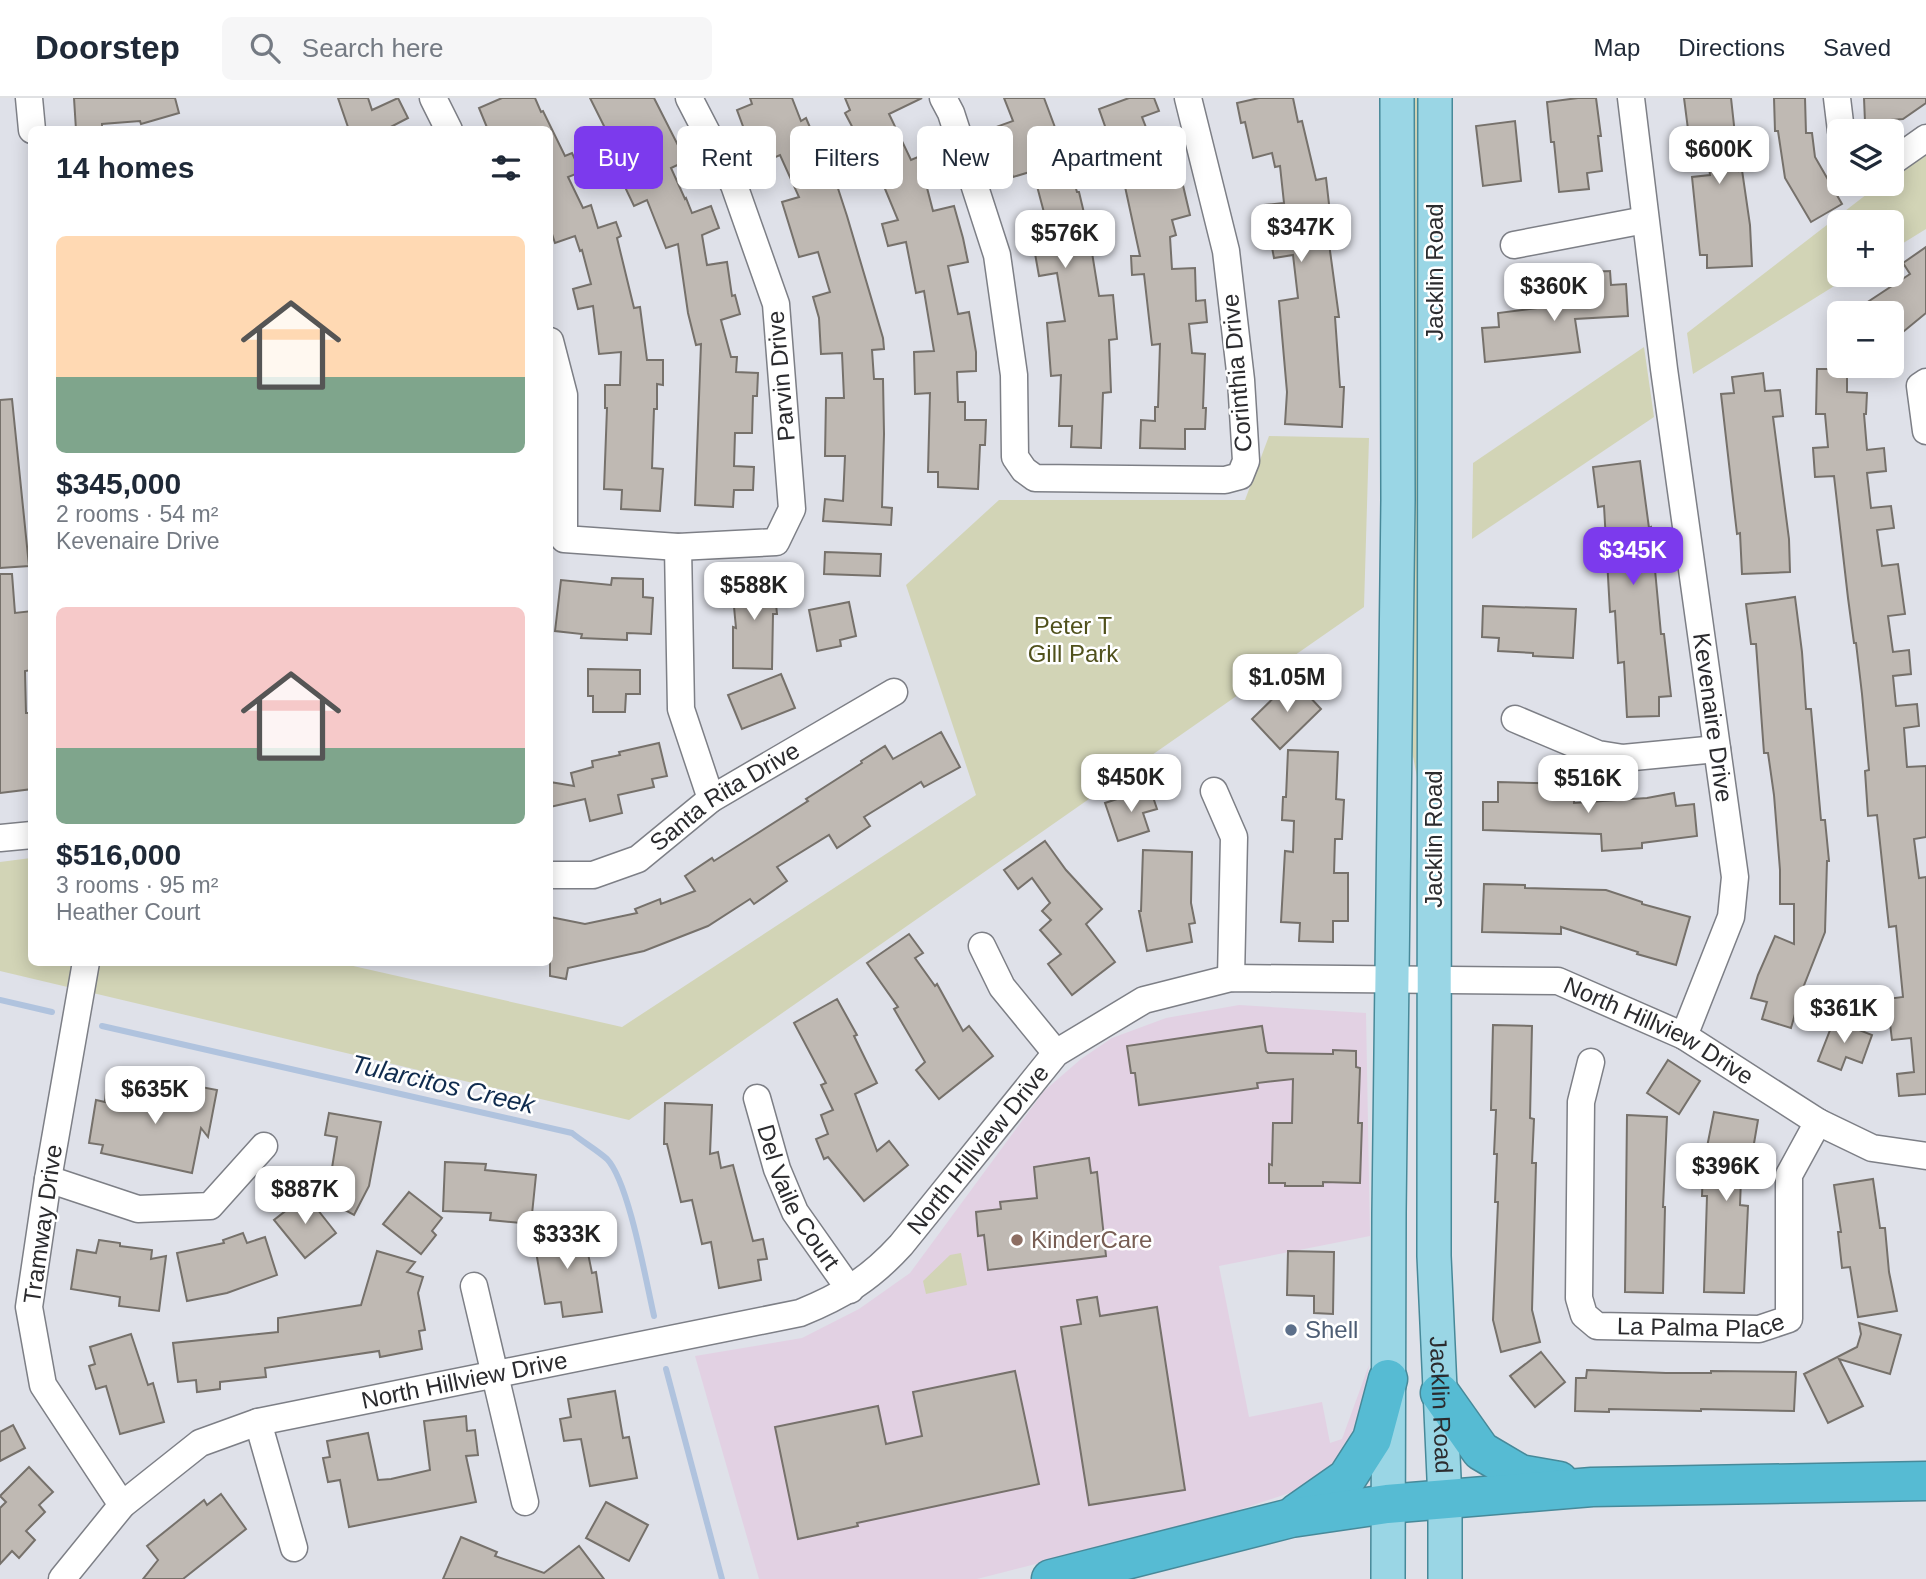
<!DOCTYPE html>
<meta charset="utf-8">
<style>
:root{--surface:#fff;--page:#f6f6f7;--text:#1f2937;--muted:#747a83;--line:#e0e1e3;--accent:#7c3aed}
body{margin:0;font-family:Helvetica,sans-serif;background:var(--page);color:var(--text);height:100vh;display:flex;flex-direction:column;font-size:26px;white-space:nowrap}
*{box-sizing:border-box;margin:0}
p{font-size:23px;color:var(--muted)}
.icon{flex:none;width:38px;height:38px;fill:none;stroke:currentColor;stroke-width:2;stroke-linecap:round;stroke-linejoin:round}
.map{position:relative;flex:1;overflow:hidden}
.details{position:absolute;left:28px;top:28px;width:525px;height:840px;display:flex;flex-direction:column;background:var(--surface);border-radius:10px;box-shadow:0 4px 18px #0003}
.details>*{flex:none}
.banner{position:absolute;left:574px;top:28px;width:665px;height:63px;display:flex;gap:14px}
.buttons{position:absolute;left:1827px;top:21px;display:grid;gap:14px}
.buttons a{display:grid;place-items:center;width:77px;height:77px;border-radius:10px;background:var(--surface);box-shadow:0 4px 18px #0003;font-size:35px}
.price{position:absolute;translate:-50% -60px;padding:0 16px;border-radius:14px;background:#fff;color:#222;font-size:23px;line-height:46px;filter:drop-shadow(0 2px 4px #0008)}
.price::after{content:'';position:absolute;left:50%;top:42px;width:21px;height:16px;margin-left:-10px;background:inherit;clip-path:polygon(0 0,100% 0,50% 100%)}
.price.active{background:var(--accent);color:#fff}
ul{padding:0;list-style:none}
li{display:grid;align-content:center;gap:14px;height:371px;padding:0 28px}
li span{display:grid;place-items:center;height:217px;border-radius:10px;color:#555}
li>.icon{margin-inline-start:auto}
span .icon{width:126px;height:126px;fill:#fffc;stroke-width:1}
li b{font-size:30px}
h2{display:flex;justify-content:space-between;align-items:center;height:84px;padding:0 28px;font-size:30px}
.chip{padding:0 24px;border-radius:10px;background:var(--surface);box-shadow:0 4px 18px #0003;font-size:24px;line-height:63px}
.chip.active{background:var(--accent);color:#fff}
header{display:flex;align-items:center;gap:42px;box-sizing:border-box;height:98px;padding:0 35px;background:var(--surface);border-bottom:2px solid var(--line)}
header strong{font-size:33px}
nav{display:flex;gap:38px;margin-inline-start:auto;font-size:24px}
.search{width:490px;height:63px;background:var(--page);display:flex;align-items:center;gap:18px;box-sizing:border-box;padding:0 24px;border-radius:10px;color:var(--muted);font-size:26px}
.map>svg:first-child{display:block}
</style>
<header>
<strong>Doorstep</strong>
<div class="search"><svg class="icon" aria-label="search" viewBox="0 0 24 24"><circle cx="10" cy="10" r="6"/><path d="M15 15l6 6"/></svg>Search here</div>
<nav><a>Map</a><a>Directions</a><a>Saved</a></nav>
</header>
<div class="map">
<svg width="1926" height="1481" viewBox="0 0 1926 1481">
<rect width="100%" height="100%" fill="#dfe1e9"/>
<path fill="#e2d1e3" d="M1239,907l127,8 4,223 -151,30 30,151 73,-15 8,41 12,-4 27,-74 -11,72 -30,43 -116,39 -235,60h-218l-64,-223 107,-18 57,-29 51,-36 134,-182 37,-32 31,-21 54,-20z"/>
<g fill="#d2d4b6">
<path d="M1407,0h16l-4,844 -3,-44 2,-116 -8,-41z"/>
<path d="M1926,55v76l-34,21v-28h-53v53h13l-159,99 -6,-41 193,-149h12v-9z"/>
<path d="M1644,249l10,70 -182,122 1,-76z"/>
<path d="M1269,338l100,2 -5,169 -735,513 -629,-149v-109l31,-4 1,104 308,1 282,64 354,-232 -70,-210 93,-85h246z"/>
<path d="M961,1155l6,32 -41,9 -3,-13 27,-26z"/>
</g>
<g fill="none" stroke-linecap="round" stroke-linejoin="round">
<g stroke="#b0c3de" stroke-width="6">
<path d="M0,902l52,12"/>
<path d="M102,928l470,107c11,9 25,17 35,26 22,23 39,123 47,157"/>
<path d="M666,1271l56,210"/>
</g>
</g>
<g fill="#bfb9b3" stroke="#76716b" stroke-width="2">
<path d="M74,0h101l4,15 -38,11 -1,-3 -38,3v6h-26z"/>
<path d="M338,0h30l4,12 26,-12 10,20 -23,12h-36z"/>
<path d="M502,0h33l6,14 2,-1 22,45 7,-3 9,19 -13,5 15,31 8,-3 7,23 18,-6 5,14 -4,2 17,70 6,-1 7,53h16v25l-6,-1v25h-3l-2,59 11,1 -3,42 -39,-2 1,-19 -18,-1 3,-81h-2v-23h15l1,-33 -22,2 -6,-48 -15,3 -5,-20 18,-5 -9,-34 -2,1 -5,-15 -20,7 -5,-15v-98h-62l-9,-22z"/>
<path d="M590,0h64l32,63 -15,7 14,31 1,-1 6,15 19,-7 8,22 -17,7 5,30 20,-3 5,34 3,-1 5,19 -19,6 10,37h6l-1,15 22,1 -1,23h-4l-1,37h-17l-1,33 20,1 -1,23h-19l-1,17 -38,-2 6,-161 -5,1 -8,-32 -10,-69 -12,4 -19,-48 -13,6 -30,-63 7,-3z"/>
<path d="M750,0h42l9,23 5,-3 20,47 4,-1 17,52 36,122 1,11 -12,1 2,29h9l1,55 -2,73 10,1 -1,17 -68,-4 2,-22 18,2 2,-45h-20l1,-58h18l-2,-45 -21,1 -2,-36 -6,-21 17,-5 -12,-40 -19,5 -17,-55 17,-5 -19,-42 -18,8 -15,-35 -3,1 -7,-19 15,-6z"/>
<path d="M845,0h77l-33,16 22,46 14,-6 10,22 -10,4 8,31 21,-5 9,32 5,24 -20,4 10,48 11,-2 7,40v19l-19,1 1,30h7v18h21l-1,25h-5l-2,44 -40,-2v-15h-10l2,-79 -15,1 -1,-42 20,-1 -10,-60 -8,2 -10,-51 -18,4 -6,-22 16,-4 -20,-48 6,-2 -18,-38 -9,4 -12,-23 5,-3z"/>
<path d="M1004,0h40l15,40h2l16,54h2l10,42 10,62 14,-1 4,44 -8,1 2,52 -8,1 -2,55 -30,-1 1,-21h-13l2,-51 -10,1 -4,-53 18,-2 -8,-48 -18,3 -5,-28 -3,1 -5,-24 20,-5 -13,-49 -20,6 -17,-50 17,-6z"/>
<path d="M1129,0h25l5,13 -17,6 12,31 3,16 20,-4 13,55 -18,5 4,15 -6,2 2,32 23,-1 1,33 9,-1 2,22 -18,2 3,29 13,1 -2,54h3l-1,21h-20v20l-45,-1 1,-28 14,1v-14h3l2,-63 -8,1 -8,-71 -12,1 -1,-19h9l-24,-111 -4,1 -13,-37z"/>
<path d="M1259,0h34l5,24 4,-1 14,59 10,-2 4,35 -5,1 14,103h-4l5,70h4l-2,40 -57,-3 2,-32 -8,-91 19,-3 -5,-43 -19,3 -7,-37 -2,-16 19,-2 -4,-37 -5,1 -3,-14 -19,5 -8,-36 -4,1 -4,-20z"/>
<path d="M1578,0h18l5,38h-3l4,35 -15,2 2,16 -30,3 -5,-50h-3l-4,-40z"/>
<path d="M1684,0h47l8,73 3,-1 8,55 2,41 -45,2v-13h-7l-8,-78 18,-2 -4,-32 -16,2z"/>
<path d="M1774,0h31l1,35h6l3,24 27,47 -31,18 -26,-44 -7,-47h-3z"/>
<path d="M1864,0h62v5l-23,16 -38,3z"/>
<path d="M1515,23l6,60 -38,5 -7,-60z"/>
<path d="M1926,149v66l-34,28v-28h-41l59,-39 -7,-11z"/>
<path d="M1610,173l1,14 15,-1 2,32 -53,3 5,33 -95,10 -3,-34 17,-1 -1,-14 87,-11 -2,-30z"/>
<path d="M1817,271h30v23l20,1 -1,21h-2l3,36 17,-2 2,23 -19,2 4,35 20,-2 3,22 -17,2 5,36 16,-2 7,50 -17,2 5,36 16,-2 2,24 -18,2 3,30 21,-2 2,22 -15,2 3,39 19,-1v71l-12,2 5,39 7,-1v217l-27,2 -2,-22 17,-2 -3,-34 -19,2 -5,-41 16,-2 -7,-71 -7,1 -12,-112 -9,1 -3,-45 4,-1 -7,-76 -6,-51h-2l-6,-45 -14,-122 -19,1 -2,-29 15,-1 -3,-33h-9z"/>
<path d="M1763,275l2,18 15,-1 3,26 -10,1 16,122 1,33 -48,2 -2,-41 -3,1 -16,-140 13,-1 -2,-16z"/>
<path d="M12,301l17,167 -29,2v-168z"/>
<path d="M1640,363l9,67 2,-1 10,107h3l7,62 -12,1v19l-32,1 -3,-55 -6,1 -3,-52 -5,1 -6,-106 -6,1 -5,-40z"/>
<path d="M825,454l56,2 -1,22 -56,-2z"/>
<path d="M0,476h12l3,39 17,-2v59l-7,1 1,42h6v76l-32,4z"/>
<path d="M773,476l4,40h-4l-1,55 -39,-1v-41l3,1 -3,-32h3l-2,-18z"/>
<path d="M612,480l31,1v18l10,1 -2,36 -24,-1v7l-46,-2 1,-4 -27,-3 6,-51 50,5z"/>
<path d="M1795,499l7,55 4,57h5l10,111h4l4,41h-2l-2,71 -24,61 -10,35 -29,-9 5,-17 -16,-4 7,-23 17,-39 19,8v-40h-14v-34l-6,-75 -6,-42h-4l-8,-109h-5l-5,-40z"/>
<path d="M849,504l7,34 -16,4 1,6 -24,5 -8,-41z"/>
<path d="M1483,508l93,3 -3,49 -40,-2v-3l-35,-2 1,-13 -17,-1z"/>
<path d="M588,571l52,1v24h-14l-1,18h-32v-16h-5z"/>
<path d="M781,576l14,34 -53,21 -14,-34z"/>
<path d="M1293,581l28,30 -41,40 -28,-30z"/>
<path d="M941,634l19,35 -36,20 -3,-5 -57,35 6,9 -33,22 -8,-13 -52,32 10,14 -33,23 -4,-5 -42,27 -64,25 -76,17 -2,11 -16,-3v-59l35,7 52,-11 -2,-4 25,-10 1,5 34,-13 -10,-15 27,-18 2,3 94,-60 -2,-2 56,-36 -1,-2 24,-15 8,13z"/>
<path d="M659,645l8,33 -15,3 2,8 -36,8 4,18 -32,8 -5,-22 -35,8v-25l24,4 -3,-13 22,-6 -1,-6 28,-6 -1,-3z"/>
<path d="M1288,652l50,2 -2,47 8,1 -2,39h-7l-1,34h14v48h-15v21l-34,-1 1,-18 -19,-1 4,-71 8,1 1,-31 -12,-1 1,-23h3z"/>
<path d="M1498,684l77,2 -1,19 73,-5 27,-5 2,13 18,-2 3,32 -55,7v5l-40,3 -1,-17 -118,-4v-28h15z"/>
<path d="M1150,690l7,21 -14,4 6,18 -31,10 -13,-38z"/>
<path d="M1045,743l21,29 36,39 -16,15 29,38 -43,33 -24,-31 13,-10 -21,-24 11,-10 -9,-9 8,-8 -18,-25 -14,11 -14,-19z"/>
<path d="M1143,752l49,2 -1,51 4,20 -6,1 3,18 -45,9 -8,-40h2z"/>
<path d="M1484,786l41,1v3l81,2 36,12v2l48,13 -14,48 -39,-11 1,-2 -77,-25v7l-79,-2z"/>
<path d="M909,836l14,19 -8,5 20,28 2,-2 26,47 6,-5 24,30 -54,43 -23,-29 9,-8 -31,-53 4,-2 -31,-44z"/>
<path d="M837,901l20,36 -3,1 23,47 -22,11 22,57 12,-10 19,24 -44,36 -36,-44 -4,2 -8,-20 12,-5 -7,-19 12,-5 -12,-25 5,-2 -32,-60z"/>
<path d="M1834,922l38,15 -10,28 -16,-6 -5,13 -23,-9z"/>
<path d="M1493,927l39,1 -2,92 4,1 -2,44h4l-4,147 8,32 -39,10 -8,-32 5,-118h-3l2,-48h-3l2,-44h-5z"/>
<path d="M1262,928l4,25 2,2 65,1v-4l23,1v16l4,1 -2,55h4l-2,60 -37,-1v4h-38v-3h-16v-19l3,1 1,-42h19l1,-44 -36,4 1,5 -119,17 -4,-32h-4l-4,-27z"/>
<path d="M1668,962l32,21 -21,33 -32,-21z"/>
<path d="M169,983l48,9 -9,47 -7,-9 -9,45 -91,-20 2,-8 -14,-2 7,-43 9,2 1,-10 59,10z"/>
<path d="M665,1005l47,2 -2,49 8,-2 3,16 12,-3 20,76 10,-2 4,20 -9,1 3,20 -42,8 -8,-46 -9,2 -10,-44 -11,2 -14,-58h-3z"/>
<path d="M1714,1014l44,8 -6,35 -10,-2 -2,52 8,1 -4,87 -40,-1 3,-96h-5l1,-29z"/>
<path d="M329,1015l52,9 -12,64 -15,29 -43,-23 11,-22 9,4 6,-37 -12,-2z"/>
<path d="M1627,1017l40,2 -4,90h2l-2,86 -38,-1z"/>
<path d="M1089,1060l2,15 6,-1 9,84 -118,14 -4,-35 -6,1 -2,-24 25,-3 -1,-7 37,-4 -3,-31z"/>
<path d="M445,1064l41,2 -1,6 51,5 -5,49 -41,-4 1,-7 -48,-2z"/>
<path d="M1873,1081l7,49h5l4,44 8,39 -39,6 -8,-50 -8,1 -4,-36h3l-7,-47z"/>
<path d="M409,1094l33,26 -10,13 4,4 -15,19 -38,-30z"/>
<path d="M306,1097l30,38 -31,25 -31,-38z"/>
<path d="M582,1126l10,49 4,-1 6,40 -39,5 -2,-15 -16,2 -12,-70z"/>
<path d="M243,1135l4,10 18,-6 12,38 -50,18 -40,8 -10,-48 47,-10 -1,-3z"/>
<path d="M99,1142l21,3v3l32,4 -1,9 15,-3 -7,55 -40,-5 1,-9 -49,-8 6,-39 19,3z"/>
<path d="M377,1153l38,11 -8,10 16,5 -5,16 7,37 -6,1 3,18 -42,8 -1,-6 -114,17 1,9 -46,5v7l-23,3 -1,-12 -18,2 -5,-39 105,-11v-14l83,-13z"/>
<path d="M1288,1153l46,1 -1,62 -19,-1v-17l-27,-1z"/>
<path d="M1097,1199l3,19 57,-9 28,183 -96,15 -28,-178 20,-3 -4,-24z"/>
<path d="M1859,1225l42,12 -11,39 -51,-15 24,47 -35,17 -24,-49 53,-27 4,-13z"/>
<path d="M131,1236l17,51 5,-2 11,39 -44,12 -14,-48 -10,3 -7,-23 6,-2 -5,-17z"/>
<path d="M1541,1254l24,30 -30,25 -25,-31z"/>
<path d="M1587,1272l79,3h45v-2l85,1 -2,39 -93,-2v2l-92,-2v3l-34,-1 1,-33h10z"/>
<path d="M1015,1273l24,113 -182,39 1,3 -60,13 -23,-112 103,-21 8,38 36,-8 -9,-44z"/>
<path d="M615,1293l8,47 6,-1 8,41 -47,8 -9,-47 -17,2 -4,-22 11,-2 -3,-18z"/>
<path d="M466,1318l1,15 8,-1 3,25 -12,1 10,46 -127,25 -9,-47 -12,2 -5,-24 7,-1 -3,-16 41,-8 10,47 13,-1 39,-9 -6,-49z"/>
<path d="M13,1327l12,23 -25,13v-29z"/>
<path d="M29,1369l24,25 -14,13 6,7 -19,19 9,9 -16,18 -7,-7 -12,13v-56l6,-6 -6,-6z"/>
<path d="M221,1396l25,35 -63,50h-40l15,-19 -11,-14 57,-46 3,5z"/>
<path d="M606,1404l42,23 -19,36 -43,-23z"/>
<path d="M461,1439l36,15 -2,4 49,17 35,-27 25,33h-161z"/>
</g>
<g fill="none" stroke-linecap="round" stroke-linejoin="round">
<g stroke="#7d7f86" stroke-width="29">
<g id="minor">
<path d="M29,0l3,32"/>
<path d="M433,0l16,32"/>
<path d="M943,0l8,15 46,142 17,120 1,82 9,13 11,8 190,2 15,-4 6,-15 -5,-81 -15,-129 -38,-153"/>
<path id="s1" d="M1631,0l33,271 71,508 -4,40 -47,119"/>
<path d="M1837,0l4,33"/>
<path d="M1892,64l34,-24"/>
<path d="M1514,147l131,-25"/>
<path d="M550,243l14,54v144l114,8 98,-5 16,-33 -16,-205 -42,-119 -45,-87"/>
<path d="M1926,284l-6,4 6,45"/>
<path d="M678,449l3,162 30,90"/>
<path d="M1515,621l83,35 25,4 94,-9"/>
<path d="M1214,693l20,46 -3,141"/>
<path d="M0,740l32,-3"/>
<path id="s2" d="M550,777h43l45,-16 73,-60 183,-107"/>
<path d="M982,848l20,41 54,66"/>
<path d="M86,864l-38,217 -19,128 14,78 79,120"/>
<path id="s3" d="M1591,964l-10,40 -2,196 5,17 13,11 162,3 30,-10v-144l29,-53"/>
<path id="s4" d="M757,1000l20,71 18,43 55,78"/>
<path d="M48,1081l90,30 72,-3 54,-60"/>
<path d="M474,1188l51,216"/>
<path d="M258,1324l36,126"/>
<path id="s5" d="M62,1481l60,-74 78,-62 58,-21 542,-109c42,-17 70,-34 101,-68l155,-192 88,-53 87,-22 327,3 126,55 134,86 54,26 54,8"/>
</g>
</g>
<g stroke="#478999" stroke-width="36">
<g id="major">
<path id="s6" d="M1435,0l-1,1158 11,244v79"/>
<path d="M1388,1481l1,-366 9,-713 -1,-402"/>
</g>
</g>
<g stroke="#478999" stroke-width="41">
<g id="highway">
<path d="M1440,1295l41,58 39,23 39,7"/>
<path d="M1297,1415l50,-35 25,-39 16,-60"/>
<path d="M1051,1481l240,-61 96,-14 205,-17 334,-6"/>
</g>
</g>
<use href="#minor" stroke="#fff" stroke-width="26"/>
<use href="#major" stroke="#9ad6e5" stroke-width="33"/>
<use href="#highway" stroke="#56bbd3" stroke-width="38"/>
</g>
<circle fill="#8d6e63" stroke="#fff" stroke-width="2.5" cx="1017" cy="1142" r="7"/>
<circle fill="#5c6f8a" stroke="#fff" stroke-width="2.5" cx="1291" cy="1232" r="7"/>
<g text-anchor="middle" stroke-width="5" stroke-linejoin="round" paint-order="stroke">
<g font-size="24" fill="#2b2b2e" stroke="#fff">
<text transform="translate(1435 174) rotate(-90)" y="8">Jacklin Road</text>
<text transform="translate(1237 275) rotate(-95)" y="8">Corinthia Drive</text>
<text transform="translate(781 278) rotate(-95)" y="8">Parvin Drive</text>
<text dy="8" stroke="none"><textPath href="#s1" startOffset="625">Kevenaire Drive</textPath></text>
<text dy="8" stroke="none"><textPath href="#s2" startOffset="198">Santa Rita Drive</textPath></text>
<text transform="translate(1434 741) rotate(-90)" y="8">Jacklin Road</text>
<text dy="8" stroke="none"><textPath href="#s5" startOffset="1811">North Hillview Drive</textPath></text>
<text dy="8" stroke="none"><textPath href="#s5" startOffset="1055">North Hillview Drive</textPath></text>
<text dy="8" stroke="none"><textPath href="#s4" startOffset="108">Del Vaile Court</textPath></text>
<text transform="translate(43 1126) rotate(-82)" y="8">Tramway Drive</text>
<text dy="8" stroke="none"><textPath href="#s3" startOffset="376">La Palma Place</textPath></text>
<text dy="8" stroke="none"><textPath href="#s5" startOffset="467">North Hillview Drive</textPath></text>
<text dy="8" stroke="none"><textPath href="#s6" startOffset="1307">Jacklin Road</textPath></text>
</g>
<g font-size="24" fill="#50511c" stroke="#fff">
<text x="1073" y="536">Peter T<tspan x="1073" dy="28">Gill Park</tspan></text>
</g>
<g font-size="24" fill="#785e54" stroke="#fff" text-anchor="start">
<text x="1031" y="1150">KinderCare</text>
</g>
<g font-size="24" fill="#4e5e75" stroke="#fff" text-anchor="start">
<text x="1305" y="1240">Shell</text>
</g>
<g font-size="26" font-style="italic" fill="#102c4f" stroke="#fff">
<text transform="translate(443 986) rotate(13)" y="9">Tularcitos Creek</text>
</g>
</g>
</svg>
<div class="buttons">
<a><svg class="icon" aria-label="layers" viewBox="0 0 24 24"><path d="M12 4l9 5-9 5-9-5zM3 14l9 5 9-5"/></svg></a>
<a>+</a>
<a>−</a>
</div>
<b class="price" style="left:1719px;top:88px">$600K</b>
<b class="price" style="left:1301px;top:166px">$347K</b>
<b class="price" style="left:1065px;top:172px">$576K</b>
<b class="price" style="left:1554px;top:225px">$360K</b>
<b class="price active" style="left:1633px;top:489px">$345K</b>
<b class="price" style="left:754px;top:524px">$588K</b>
<b class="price" style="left:1287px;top:616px">$1.05M</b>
<b class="price" style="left:1131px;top:716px">$450K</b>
<b class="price" style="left:1588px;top:717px">$516K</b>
<b class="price" style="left:1844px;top:947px">$361K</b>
<b class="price" style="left:155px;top:1028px">$635K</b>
<b class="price" style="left:1726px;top:1105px">$396K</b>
<b class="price" style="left:305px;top:1128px">$887K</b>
<b class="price" style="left:567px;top:1173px">$333K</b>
<div class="banner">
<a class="chip active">Buy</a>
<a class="chip">Rent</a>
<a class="chip">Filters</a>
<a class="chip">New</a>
<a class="chip">Apartment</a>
</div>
<section class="details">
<h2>14 homes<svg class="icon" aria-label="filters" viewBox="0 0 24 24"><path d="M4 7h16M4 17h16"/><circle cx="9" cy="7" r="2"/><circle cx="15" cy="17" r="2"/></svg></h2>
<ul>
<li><span style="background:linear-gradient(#ffd9b3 65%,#7fa58c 0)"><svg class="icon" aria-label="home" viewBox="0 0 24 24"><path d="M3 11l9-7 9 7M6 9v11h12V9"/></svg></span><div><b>$345,000</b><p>2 rooms · 54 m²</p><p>Kevenaire Drive</p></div></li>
<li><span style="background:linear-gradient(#f6c9c9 65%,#7fa58c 0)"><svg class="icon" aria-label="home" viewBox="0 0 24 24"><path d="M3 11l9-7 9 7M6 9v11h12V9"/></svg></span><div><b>$516,000</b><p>3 rooms · 95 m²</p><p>Heather Court</p></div></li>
</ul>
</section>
</div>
